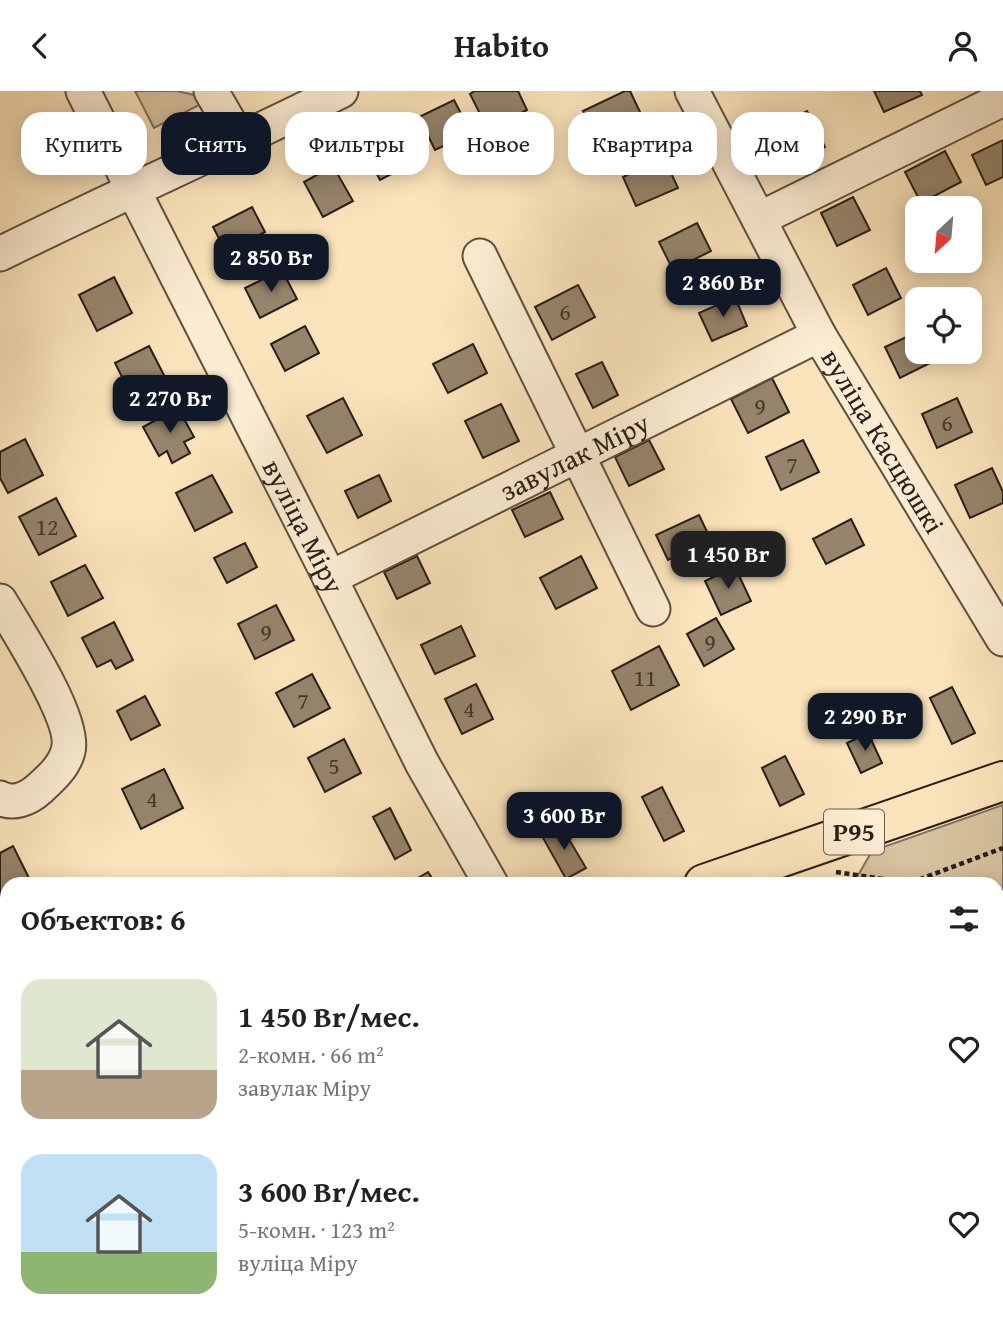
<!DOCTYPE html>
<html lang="ru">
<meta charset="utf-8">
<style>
:root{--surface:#fff;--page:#f6f6f6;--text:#222;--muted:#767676;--accent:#111827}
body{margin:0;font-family:"Gentium Book Plus",serif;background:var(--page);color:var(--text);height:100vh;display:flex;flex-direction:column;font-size:26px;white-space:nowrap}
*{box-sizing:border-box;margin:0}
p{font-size:23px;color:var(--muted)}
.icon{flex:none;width:38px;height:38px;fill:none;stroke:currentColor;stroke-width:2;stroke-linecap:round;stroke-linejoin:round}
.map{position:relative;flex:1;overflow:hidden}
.drawer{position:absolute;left:0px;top:786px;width:1004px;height:450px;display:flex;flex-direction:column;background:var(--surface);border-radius:21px 21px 0 0;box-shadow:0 4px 18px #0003}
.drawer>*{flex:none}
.guide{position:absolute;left:21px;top:21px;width:962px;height:63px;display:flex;gap:14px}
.needle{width:46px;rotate:206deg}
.tools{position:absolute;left:905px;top:105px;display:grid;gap:14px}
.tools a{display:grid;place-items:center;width:77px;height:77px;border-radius:14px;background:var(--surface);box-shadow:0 4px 18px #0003;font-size:35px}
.price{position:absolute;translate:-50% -60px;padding:0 16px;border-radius:14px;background:var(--accent);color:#fff;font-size:23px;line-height:46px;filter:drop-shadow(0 2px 4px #0008)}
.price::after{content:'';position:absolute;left:50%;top:42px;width:21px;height:16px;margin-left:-10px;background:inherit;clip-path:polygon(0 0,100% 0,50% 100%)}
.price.on{background:#222;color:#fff}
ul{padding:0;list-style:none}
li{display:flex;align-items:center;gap:21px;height:175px;padding:0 21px}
li span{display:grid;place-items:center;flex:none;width:196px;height:140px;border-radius:21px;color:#555}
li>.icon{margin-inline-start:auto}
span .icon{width:84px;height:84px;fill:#fffc;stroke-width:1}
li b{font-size:30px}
h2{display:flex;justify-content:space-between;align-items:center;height:84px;padding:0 21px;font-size:30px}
.pill{padding:0 24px;border-radius:21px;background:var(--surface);box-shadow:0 4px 18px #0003;font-size:24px;line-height:63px}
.pill.on{background:var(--accent);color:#fff}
header{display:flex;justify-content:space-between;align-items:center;height:91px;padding:0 21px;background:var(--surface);font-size:32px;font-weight:600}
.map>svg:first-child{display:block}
</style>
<header><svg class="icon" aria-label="back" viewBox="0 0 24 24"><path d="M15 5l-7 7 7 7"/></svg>Habito<svg class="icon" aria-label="person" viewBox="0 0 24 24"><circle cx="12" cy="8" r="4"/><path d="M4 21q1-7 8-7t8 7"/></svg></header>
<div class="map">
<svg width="1003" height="1234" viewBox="0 0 1003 1234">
<rect width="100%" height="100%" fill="#fbe4bb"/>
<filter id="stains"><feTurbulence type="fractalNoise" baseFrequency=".00286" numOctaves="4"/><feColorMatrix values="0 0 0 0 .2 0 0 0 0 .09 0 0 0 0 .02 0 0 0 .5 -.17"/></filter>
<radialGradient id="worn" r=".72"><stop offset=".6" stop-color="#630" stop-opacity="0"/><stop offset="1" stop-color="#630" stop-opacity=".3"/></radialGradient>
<g fill="#d7c39f" stroke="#80715b" stroke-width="2">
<path d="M135,0h42l34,8 -57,29z"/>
<path d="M1003,714v520h-721l17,-6h699v-435h-145l19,-33z"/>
<path d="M7,1130v94l-7,3v-95z"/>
</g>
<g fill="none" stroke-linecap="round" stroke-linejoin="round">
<g stroke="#7b6d58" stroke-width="7">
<path d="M998,955l5,-1"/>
<path d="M116,1234l17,-6"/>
</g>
</g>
<g fill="#96856c" stroke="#281f17" stroke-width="2">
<path d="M475,0h43l9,19 -39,20 -18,-36z"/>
<path d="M625,0h5l11,23 -45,22 -13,-25z"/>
<path d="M874,0h46l2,4 -38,17z"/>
<path d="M454,9l17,33 -36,17 -16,-33z"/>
<path d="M807,20l18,36 -31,16 -18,-36z"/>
<path d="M397,36l18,35 -35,18 -19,-35z"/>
<path d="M1003,49v37l-17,8 -14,-30z"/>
<path d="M945,60l16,31 -40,21 -16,-31z"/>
<path d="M664,67l14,30 -42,18 -13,-29z"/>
<path d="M333,75l20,35 -30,16 -19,-35z"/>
<path d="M853,106l17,33 -33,16 -16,-33z"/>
<path d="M252,116l13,25 -39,20 -13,-25z"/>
<path d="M697,132l14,28 -38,19 -14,-28z"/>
<path d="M886,177l15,30 -33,17 -15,-30z"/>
<path d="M282,179l15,29 -37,19 -15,-30z"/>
<path d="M114,186l18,36 -35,18 -18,-36z"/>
<path d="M578,194l17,32 -43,23 -17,-33z"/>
<path d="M735,206l12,29 -35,15 -13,-28z"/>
<path d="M305,235l14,27 -34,18 -14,-27z"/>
<path d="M917,241v20h12l5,9 -34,17 -15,-31z"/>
<path d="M473,253l14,29 -39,20 -15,-29z"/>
<path d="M149,255l18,35 -34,18 -18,-36z"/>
<path d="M602,271l16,33 -25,13 -17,-34z"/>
<path d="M772,287l17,34 -41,21 -17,-34z"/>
<path d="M343,307l19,37 -35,18 -20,-37z"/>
<path d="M957,307l15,34 -35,16 -15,-34z"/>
<path d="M501,313l18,37 -36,17 -18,-37z"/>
<path d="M178,317l16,29 -10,5 6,11 -18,10 -5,-12 -8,5 -16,-29z"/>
<path d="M25,348l18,36 -35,18 -8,-15v-26z"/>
<path d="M649,349l15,29 -35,17 -14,-29z"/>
<path d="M803,349l16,32 -38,18 -15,-33z"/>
<path d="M992,377l11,24v11l-33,15 -15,-33z"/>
<path d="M212,384l20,37 -37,19 -19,-38z"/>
<path d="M379,384l12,26 -33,17 -13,-27z"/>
<path d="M550,401l13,27 -38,18 -13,-27z"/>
<path d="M56,407l20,38 -37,19 -20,-38z"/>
<path d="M699,424l12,25 -43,20 -12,-25z"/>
<path d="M851,428l13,26 -38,19 -13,-25z"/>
<path d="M245,452l12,24 -30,16 -13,-25z"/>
<path d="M417,465l13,27 -33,16 -13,-27z"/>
<path d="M581,465l16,32 -41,21 -16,-31z"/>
<path d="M85,474l18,33 -35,18 -17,-34z"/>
<path d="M735,476l16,34 -30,14 -16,-34z"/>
<path d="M276,514l18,35 -39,19 -17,-35z"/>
<path d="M716,527l18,31 -30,17 -17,-32z"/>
<path d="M114,531l19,38 -17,9 -5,-9 -14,7 -15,-29z"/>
<path d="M461,535l14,30 -40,18 -14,-29z"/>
<path d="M659,555l20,39 -48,25 -19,-39z"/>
<path d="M312,583l18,34 -36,19 -18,-34z"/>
<path d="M476,593l17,35 -31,15 -17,-35z"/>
<path d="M952,596l23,46 -23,11 -22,-46z"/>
<path d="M145,605l15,29 -29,15 -14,-29z"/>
<path d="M868,642l14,30 -21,10 -14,-30z"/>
<path d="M344,648l17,34 -36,19 -17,-34z"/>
<path d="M785,665l19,38 -24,12 -18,-38z"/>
<path d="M164,678l19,39 -42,21 -19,-40z"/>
<path d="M662,696l22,44 -20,10 -22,-44z"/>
<path d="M390,717l21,42 -16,9 -22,-42z"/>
<path d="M561,735l25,42 -20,11 -24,-43z"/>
<path d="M13,755l19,38h-25v14l-7,4v-49z"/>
<path d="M428,781l8,12h-25l-1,-1z"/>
</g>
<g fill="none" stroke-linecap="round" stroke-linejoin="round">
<g stroke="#5d5040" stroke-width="37">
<g id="minor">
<path id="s1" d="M83,0l247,487 92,185 69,121"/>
<path d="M211,0l29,50"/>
<path id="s2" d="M692,0l127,244 184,304"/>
<path d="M759,128l244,-120"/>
<path d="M0,163c113,-56 228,-107 341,-163"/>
<path d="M480,165l173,353"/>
<path id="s3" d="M330,487l489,-243"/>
<path d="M0,510c17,29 77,120 68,150 -4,16 -18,28 -29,38 -11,10 -26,16 -39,9"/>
</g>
</g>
<g stroke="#281f17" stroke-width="42">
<g id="major">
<path d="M704,793l299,-103"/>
<path d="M0,1039l7,-2"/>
</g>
</g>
<g stroke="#281f17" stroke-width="4.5" stroke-dasharray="5 3.5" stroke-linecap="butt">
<path d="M836,781l74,11 93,-35"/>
<path d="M0,1110l7,-2"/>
<path d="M690,1228l3,6"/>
</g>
<use href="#minor" stroke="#fcedd3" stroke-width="33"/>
<use href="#major" stroke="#fbe4bb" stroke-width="38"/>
</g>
<g text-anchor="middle" stroke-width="7" stroke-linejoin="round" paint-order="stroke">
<g font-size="24" fill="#44382c">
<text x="565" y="229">6</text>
<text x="760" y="323">9</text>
<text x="947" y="340">6</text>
<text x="792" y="382">7</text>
<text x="47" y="444">12</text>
<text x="266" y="549">9</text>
<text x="710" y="559">9</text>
<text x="645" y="595">11</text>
<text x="303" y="618">7</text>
<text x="469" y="626">4</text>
<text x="334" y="683">5</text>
<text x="152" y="716">4</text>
</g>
<rect fill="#fcedd3" stroke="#685d4f" stroke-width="2" x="824" y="718.5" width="60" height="45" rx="5"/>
<g font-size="26" font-weight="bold" fill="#281f17">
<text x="854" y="750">Р95</text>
</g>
<g font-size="28" fill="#281f17" stroke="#fcedd3">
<text dy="10" stroke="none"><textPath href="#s2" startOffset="399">вуліца Касцюшкі</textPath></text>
<text dy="10" stroke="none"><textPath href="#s3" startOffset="273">завулак Міру</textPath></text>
<text dy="10" stroke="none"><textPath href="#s1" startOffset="488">вуліца Міру</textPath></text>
</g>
</g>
<rect width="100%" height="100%" filter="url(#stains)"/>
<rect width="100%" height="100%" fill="url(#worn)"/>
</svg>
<div class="tools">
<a><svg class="needle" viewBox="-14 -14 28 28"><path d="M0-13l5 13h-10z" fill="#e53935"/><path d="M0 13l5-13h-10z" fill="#767676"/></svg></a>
<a><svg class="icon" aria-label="locate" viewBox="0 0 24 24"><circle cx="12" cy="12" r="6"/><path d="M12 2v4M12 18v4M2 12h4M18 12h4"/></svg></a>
</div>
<b class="price" style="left:271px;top:203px">2 850 Br</b>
<b class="price" style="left:723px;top:228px">2 860 Br</b>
<b class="price" style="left:170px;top:344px">2 270 Br</b>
<b class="price on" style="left:728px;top:500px">1 450 Br</b>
<b class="price" style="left:865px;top:662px">2 290 Br</b>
<b class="price" style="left:564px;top:761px">3 600 Br</b>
<div class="guide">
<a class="pill">Купить</a>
<a class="pill on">Снять</a>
<a class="pill">Фильтры</a>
<a class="pill">Новое</a>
<a class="pill">Квартира</a>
<a class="pill">Дом</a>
</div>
<section class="drawer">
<h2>Объектов: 6<svg class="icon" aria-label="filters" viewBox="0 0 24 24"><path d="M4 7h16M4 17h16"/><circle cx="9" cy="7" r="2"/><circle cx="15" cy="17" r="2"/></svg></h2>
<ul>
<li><span style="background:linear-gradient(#dfe7d0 65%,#b9a48a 0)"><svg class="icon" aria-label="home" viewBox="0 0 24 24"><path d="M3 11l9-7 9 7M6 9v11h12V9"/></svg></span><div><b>1 450 Br/мес.</b><p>2-комн. · 66 m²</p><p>завулак Міру</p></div><svg class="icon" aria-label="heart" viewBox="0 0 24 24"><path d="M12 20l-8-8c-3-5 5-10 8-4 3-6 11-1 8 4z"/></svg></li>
<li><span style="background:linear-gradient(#bfe0f5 70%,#8fb573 0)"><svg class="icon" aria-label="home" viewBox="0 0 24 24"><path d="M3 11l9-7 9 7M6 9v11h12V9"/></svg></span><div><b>3 600 Br/мес.</b><p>5-комн. · 123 m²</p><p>вуліца Міру</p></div><svg class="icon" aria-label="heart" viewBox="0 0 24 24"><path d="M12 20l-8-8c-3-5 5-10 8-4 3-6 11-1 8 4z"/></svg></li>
</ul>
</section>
</div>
